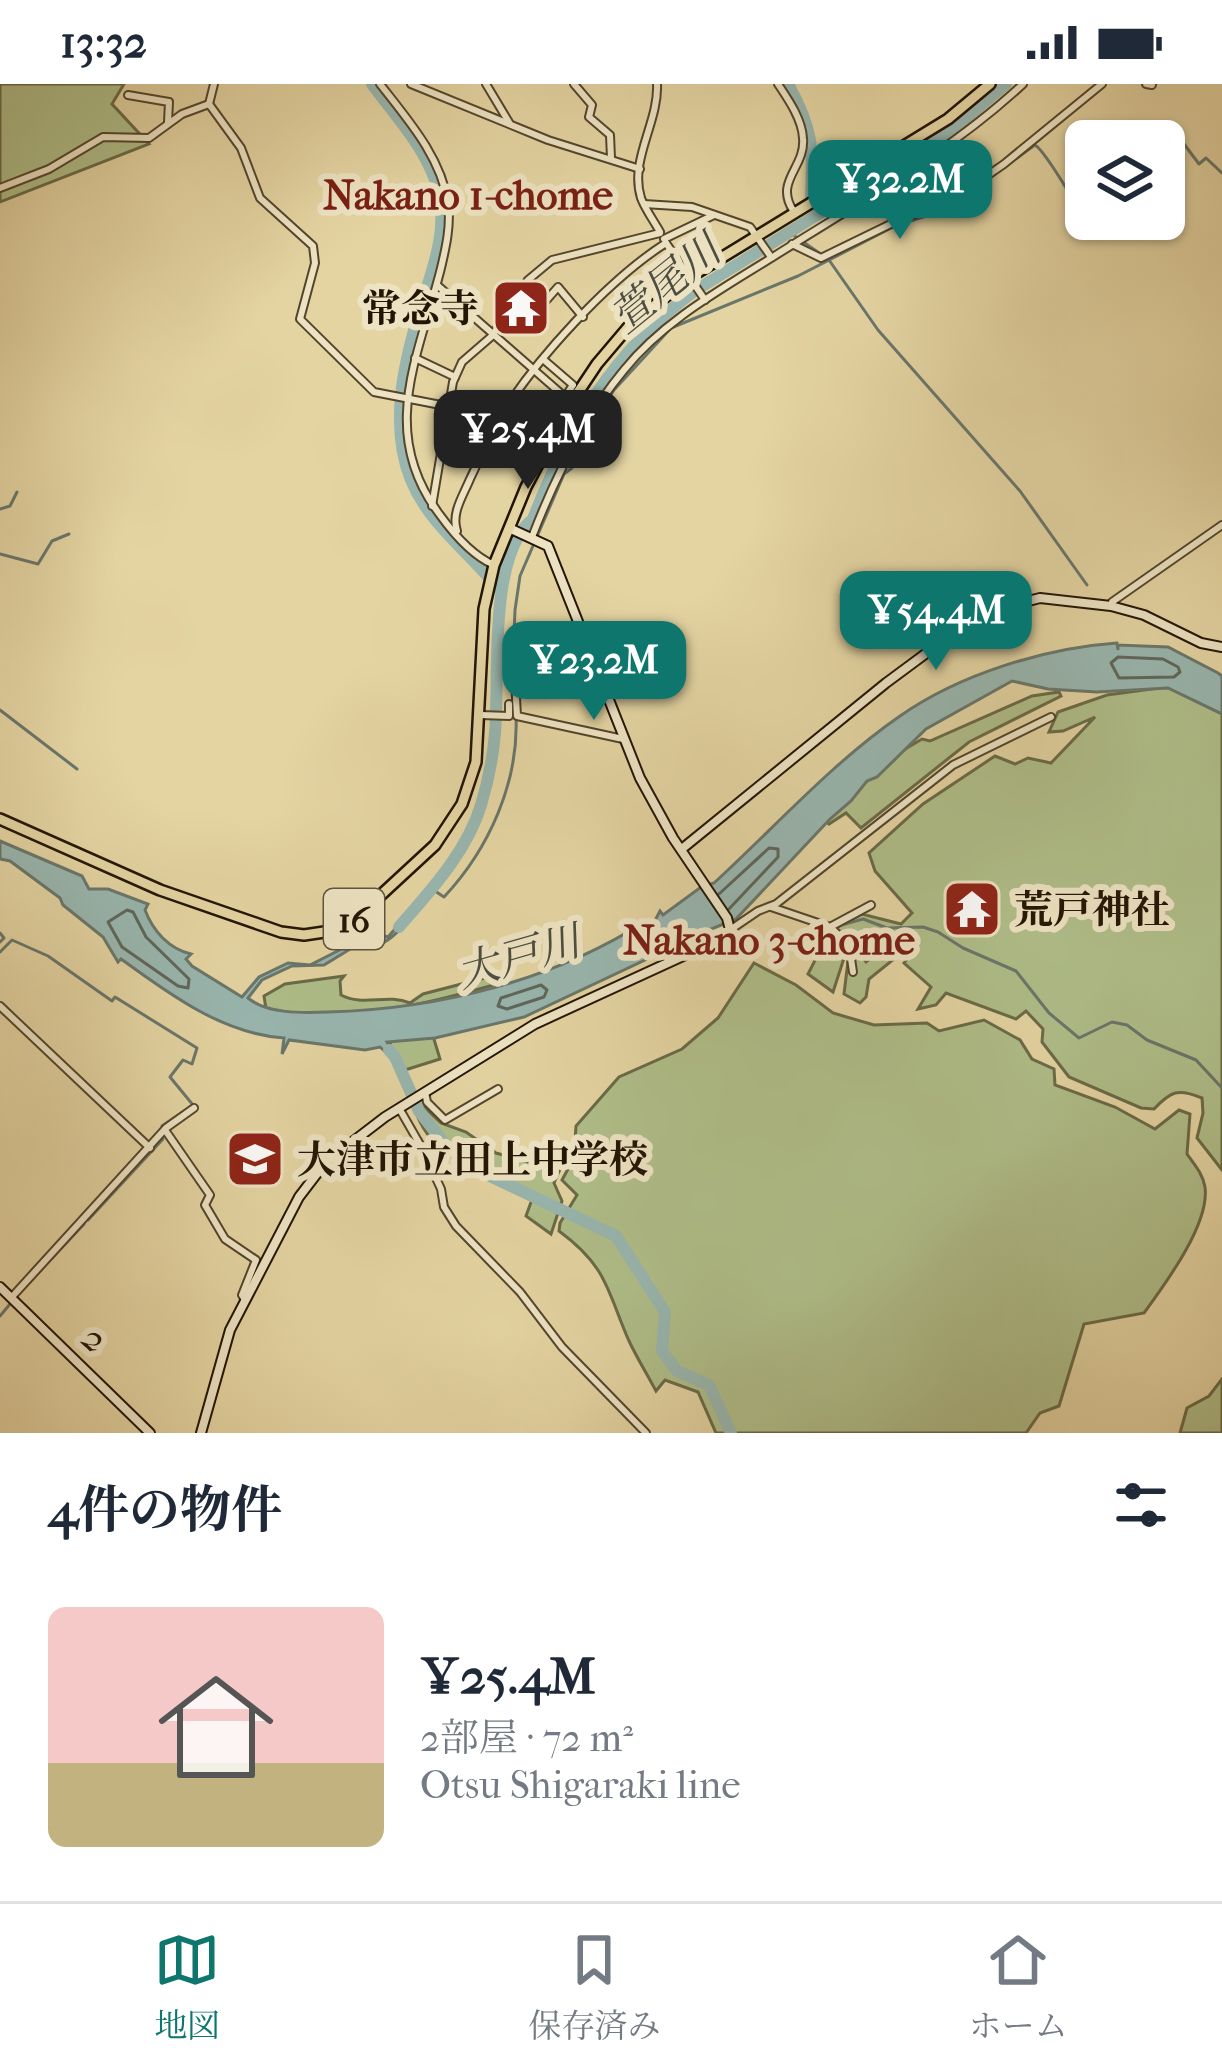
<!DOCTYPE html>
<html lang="ja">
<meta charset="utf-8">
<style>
:root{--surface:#fff;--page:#f2f2f3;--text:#1f2937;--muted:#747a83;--line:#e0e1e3;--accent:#0f766e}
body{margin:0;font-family:"IM FELL French Canon","Noto Serif JP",serif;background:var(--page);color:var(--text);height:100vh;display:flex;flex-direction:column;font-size:45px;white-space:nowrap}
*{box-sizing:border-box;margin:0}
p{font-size:39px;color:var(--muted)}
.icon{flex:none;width:66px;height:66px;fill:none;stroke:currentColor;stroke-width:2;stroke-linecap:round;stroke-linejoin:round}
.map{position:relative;height:1349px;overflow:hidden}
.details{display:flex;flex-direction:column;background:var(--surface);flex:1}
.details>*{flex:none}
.buttons{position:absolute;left:1065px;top:36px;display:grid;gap:24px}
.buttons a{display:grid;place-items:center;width:120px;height:120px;border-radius:18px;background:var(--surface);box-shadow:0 3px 9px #0004;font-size:60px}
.price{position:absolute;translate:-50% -102px;padding:0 27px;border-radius:24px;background:var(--accent);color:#fff;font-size:39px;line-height:78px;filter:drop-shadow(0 3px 6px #0008)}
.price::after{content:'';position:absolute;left:50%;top:72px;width:36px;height:27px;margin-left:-18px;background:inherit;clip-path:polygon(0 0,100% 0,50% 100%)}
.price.selected{background:#222;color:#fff}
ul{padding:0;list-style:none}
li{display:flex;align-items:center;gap:36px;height:300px;padding:0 48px}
li span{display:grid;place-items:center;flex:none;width:336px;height:240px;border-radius:18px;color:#555}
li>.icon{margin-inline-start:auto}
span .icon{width:144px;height:144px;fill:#fffc;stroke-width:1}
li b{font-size:51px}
h2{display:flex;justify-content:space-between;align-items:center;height:144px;padding:0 48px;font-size:51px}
.status{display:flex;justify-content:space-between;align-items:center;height:84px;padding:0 60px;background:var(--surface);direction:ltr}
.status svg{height:33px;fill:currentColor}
.dock{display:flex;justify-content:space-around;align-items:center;height:168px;border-top:3px solid var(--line);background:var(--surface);font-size:33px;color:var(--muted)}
.dock a{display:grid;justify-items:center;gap:6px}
.dock .selected{color:var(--accent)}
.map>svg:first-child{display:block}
</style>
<div class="status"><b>13:32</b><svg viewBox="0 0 49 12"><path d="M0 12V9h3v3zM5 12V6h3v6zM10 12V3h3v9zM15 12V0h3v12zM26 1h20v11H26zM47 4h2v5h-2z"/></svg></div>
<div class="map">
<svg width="1222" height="1349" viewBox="0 0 1222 1349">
<rect width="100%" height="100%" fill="#e4d4a2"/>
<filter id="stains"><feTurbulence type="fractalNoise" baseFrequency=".00167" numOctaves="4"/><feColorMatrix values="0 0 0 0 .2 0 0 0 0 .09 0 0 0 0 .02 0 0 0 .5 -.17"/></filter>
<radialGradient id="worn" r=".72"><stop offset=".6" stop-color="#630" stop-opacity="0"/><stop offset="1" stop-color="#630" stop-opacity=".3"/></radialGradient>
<g fill="#afbe89" stroke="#696a47" stroke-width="3">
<path d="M0,0h124l-12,20 37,40 -149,58z"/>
<path d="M1174,602l48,24v460l-25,-32 6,-25 -1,-15c-24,-10 -31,-7 -48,11l-13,-1 -72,-31 -27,-35 1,-13 -17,-18 -10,8 -70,-26 -10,12 -18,4 13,-22 -27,-24 10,-13h-9l-36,29 -3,18 -6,6 -16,-9 4,-33 8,-12 10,13 14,-11 -2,-13 -23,-4 -15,8 5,13 -12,37 -25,-18 22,-43 32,-17 39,10 11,-11 -37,-42 -6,-18 54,-49 72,-48 20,8 13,-6 23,5 44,-46 -32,14 -14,1 9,-20 49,-17z"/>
<path d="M1059,608l2,4 -92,46 -108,86 -15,-15 -17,11 -5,-5 73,-65 25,-15 8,2 102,-45z"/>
<path d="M754,879l42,22 37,28 41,12 53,-2 12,8 45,-11 36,20 12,19 22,10 1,16 60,22 40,22 24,-19 11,4 -3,40c7,10 16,20 18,33 5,37 -40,97 -61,126l-60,11 -25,82 -19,7 -14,20h-310l-18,-41 -33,-12 -9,11c-9,-17 -19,-33 -27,-50 -22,-50 -21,-74 -70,-110l1,-8 17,-28 -15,-15 12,-22 2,-32 43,-49 63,-28 36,-31z"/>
<path d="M500,890l4,8c-79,23 -155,42 -238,27l-2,-13 21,-12 59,-8 -4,5 1,14c23,12 46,-2 69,8l13,-9z"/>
<path d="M433,952l7,23 -35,11 -9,-7 -7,-18 5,-7z"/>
<path d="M424,1023l17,16 25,9 30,21 47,13 6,-7 12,8 -7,16 8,18 -11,33 -25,-18 8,-22c-44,-17 -99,-32 -117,-79z"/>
<path d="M1222,1295v54h-42l7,-25 22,-12z"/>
</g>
<path fill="#98b6af" stroke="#69766b" stroke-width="3" d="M1117,559l1,7v-5l50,2 50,26 4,3v38l-54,-26 -71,4 -49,-3 -36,-8 -86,48 -49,48 -10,4 -16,20 -21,18 -94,100 -54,22 -5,-2 -15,13 -138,65 -89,21 -48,4 12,22 -19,-17 -15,3 -76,-10 -7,14 2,-16c-61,-4 -115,-44 -163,-79l-3,3 -15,-25 -40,-32 -3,-7 -50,-37 -10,-2v-18l82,35 7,13h19l40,15 -3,6c8,21 24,39 46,44l-5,5 6,7 50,31 17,-20 29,-14 22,2 63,-32 15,4 21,-24c-4,15 -19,27 -30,32l5,-8 -11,-2 -49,30 -32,1 -30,14 -14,18c19,16 54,15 80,14 111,-3 224,-31 318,-91l-22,17 28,-12 8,-15 3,4 38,-28 13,-4c61,-56 118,-120 186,-167 60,-42 145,-68 217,-73z"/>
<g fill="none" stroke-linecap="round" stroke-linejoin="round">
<g stroke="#5e665a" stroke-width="3">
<path d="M1118,573l45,2 15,8 2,5 -6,5 -55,1 -8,-15z"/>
<path d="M719,810l50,-46 9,1v8l-49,52"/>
<path d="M127,826l6,2 13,25 43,42 -1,9 -10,-2 -56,-39 -14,-25z"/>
<path d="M541,901l6,5 -3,7 -37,12 -9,-3 3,-8z"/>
</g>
<g stroke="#69766b" stroke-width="3">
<path d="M1164,59l14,-7 21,28 7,-6 16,15"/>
<path d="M789,148l33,23"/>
<path d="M829,176l49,70 142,161 67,94"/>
<path d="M0,425l10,-3 7,-14"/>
<path d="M0,470l38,10 14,-23 17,-7"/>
<path d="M512,599l3,-73 5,-34 44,-102 8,-6 15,-37 27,-41 57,-62 127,-52 99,-51 46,-14 92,-66c10,6 32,45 41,59l10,-7"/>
<path d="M0,626l77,59"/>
<path d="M432,805l12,8c45,-48 75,-115 72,-181"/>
<path d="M838,842l25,-7 24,9 36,-1 15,5 25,16 53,23 33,42 30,25 33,-16 15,3 20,15 49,20 26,28"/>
<path d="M0,849l4,5 -4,4"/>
<path d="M0,868l12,-12 36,16 64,45 3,-4 82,51 -5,16 -9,-4 -13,17 23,28 -31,21"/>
<path d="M88,1136l75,-81"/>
<path d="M24,1204l60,-64"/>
<path d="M0,1232l10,-12"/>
</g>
<g stroke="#98b6af" stroke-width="12">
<path d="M372,0c25,34 57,67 67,109 8,37 -5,72 -16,107 -18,57 -35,123 -12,180 18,44 57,71 86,107"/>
<path d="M788,0c24,43 26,64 23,112"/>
<path d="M399,843c31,-36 68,-75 82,-122 7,-23 12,-48 14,-72 5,-53 -8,-178 38,-214 35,-91 80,-167 160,-227l254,-158 59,-50"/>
<path d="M389,966l6,7 24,54 28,36 22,19 147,70 49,76 -3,39 15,20 32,14 22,48"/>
</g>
<g stroke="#53452c" stroke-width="10">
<g id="street">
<path d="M380,0c28,36 61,73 68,119 3,22 -2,44 -7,65 -22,88 -64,164 -1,247 13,18 33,41 54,50"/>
<path d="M411,0l137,56 92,29"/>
<path d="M486,0l24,40"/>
<path d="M574,0l18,21 -3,12 21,18 1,23"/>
<path d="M657,0c2,38 -28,76 -16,114 4,11 13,23 19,34"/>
<path d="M778,0c10,15 24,35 25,54 3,30 -30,43 -9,74"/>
<path d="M1146,0l6,1"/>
<path d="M128,11l41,7 -1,20"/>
<path d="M209,20l32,44 19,50 53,48 2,17 -15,56 74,73 118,23 77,44"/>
<path d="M209,20l5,-20"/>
<path d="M0,104l49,-19 54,-32 46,1 33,-24 27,-10"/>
<path d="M644,120l48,3 58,20 21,30"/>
<path d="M664,155l50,-24"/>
<path d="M666,159l39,57"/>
<path d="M792,160l29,14 84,-41 43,-14 56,-39 98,-80"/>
<path d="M437,201l128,112 8,-12 -29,-25"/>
<path d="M520,246l38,-43 25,30"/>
<path d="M415,274l40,19"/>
<path d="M432,422l21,-124 9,-20 30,-26 36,-56 24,-20 108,-27"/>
<path d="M457,447c-6,-18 6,-35 13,-52 10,-20 17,-41 29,-60 36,-59 109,-139 167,-176"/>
<path d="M532,453c22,-57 52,-119 92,-167 40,-50 98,-81 152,-115 84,-53 174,-103 247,-171"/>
<path d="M1111,522l1,-4 110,-77"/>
<path d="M515,595l2,37 106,23"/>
<path d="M481,631l28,1v-12"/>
<path d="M771,823l59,20 41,-22"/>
<path d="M830,843l19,18 4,27"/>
<path d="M730,846l28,-19 18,-7 177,-139 98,-48"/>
<path d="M0,922l150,142"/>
<path d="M425,1008l2,10 18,18 53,-31"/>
<path d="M399,1024l23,40 19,41 3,18 12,19 64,66 42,55 84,86"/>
<path d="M165,1046l45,65 -5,10 20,34 31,21 -14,35 3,5"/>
<path d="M11,1214l155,-170 28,-20"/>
</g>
</g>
<g stroke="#231505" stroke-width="12">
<g id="secondary">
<path d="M683,764l203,-165 81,-60 30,-14 43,-11 71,8 33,9 57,28 21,4"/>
<path d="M0,1203l150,146"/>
<path d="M201,1349l29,-103 69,-133 26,-34 60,-46 150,-93 185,-85 10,-9 -3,-12 -54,-80 -33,-60 -92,-232 -39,-18"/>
</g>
</g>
<g stroke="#231505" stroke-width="14">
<path id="primary" d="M0,735l160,71 121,42 23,3 27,-4 25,-13 79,-73 27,-41 14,-42 8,-153 10,-44 32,-78 43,-81 28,-42 33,-39 60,-48 258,-158 42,-35"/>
</g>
<use href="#street" stroke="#ede3c3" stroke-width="6"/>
<use href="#secondary" stroke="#ede3c3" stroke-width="8"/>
<use href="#primary" stroke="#e4d4a2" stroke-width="9"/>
</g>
<defs>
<g id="temple-square" transform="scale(3)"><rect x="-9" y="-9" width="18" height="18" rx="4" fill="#8f2418" stroke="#ede3c3"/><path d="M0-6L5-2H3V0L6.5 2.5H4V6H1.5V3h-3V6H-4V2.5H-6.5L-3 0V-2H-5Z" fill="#fff"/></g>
<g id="school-square" transform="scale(3)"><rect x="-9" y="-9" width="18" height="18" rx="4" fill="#8f2418" stroke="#ede3c3"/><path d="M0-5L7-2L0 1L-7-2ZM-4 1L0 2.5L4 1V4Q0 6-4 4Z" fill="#fff"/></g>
</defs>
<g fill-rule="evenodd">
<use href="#temple-square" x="521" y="224"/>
<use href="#temple-square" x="972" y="825"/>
<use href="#school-square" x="255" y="1075"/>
</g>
<g text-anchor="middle" stroke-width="12" stroke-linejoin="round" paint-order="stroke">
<rect fill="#ede3c3" stroke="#60533e" stroke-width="3" x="324" y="805" width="60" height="60" rx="9"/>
<g font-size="36" font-weight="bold" fill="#231505">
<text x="354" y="848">16</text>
</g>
<g font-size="39" font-weight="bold" fill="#231505" stroke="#ede3c3" text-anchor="start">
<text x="479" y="238" text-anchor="end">常念寺</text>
<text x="1014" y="839">荒戸神社</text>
<text x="297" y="1089">大津市立田上中学校</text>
</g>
<g font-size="39" fill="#231505" stroke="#ede3c3">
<text transform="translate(96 1254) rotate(44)" y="14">2</text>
</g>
<g font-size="42" font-weight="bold" fill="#7a1f14" stroke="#ede3c3">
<text x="468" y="125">Nakano 1-chome</text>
<text x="769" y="870">Nakano 3-chome</text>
</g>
<g font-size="42" font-style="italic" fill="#4c4d40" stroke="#ede3c3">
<text transform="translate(665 199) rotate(-39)" y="15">萱尾川</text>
<text transform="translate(518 872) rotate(-16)" y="15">大戸川</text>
</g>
</g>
<rect width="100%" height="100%" filter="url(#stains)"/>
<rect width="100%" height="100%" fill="url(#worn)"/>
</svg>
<div class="buttons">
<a><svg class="icon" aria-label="layers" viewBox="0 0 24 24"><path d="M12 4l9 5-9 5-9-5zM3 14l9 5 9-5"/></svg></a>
</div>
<b class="price" style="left:900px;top:158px">¥32.2M</b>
<b class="price selected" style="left:528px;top:408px">¥25.4M</b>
<b class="price" style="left:936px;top:589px">¥54.4M</b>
<b class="price" style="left:594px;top:639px">¥23.2M</b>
</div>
<section class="details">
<h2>4件の物件<svg class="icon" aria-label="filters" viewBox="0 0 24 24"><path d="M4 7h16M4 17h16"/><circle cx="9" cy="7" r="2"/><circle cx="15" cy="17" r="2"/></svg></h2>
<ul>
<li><span style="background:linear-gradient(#f6c9c9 65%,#c2b280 0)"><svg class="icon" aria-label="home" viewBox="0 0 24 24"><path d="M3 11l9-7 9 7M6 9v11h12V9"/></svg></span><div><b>¥25.4M</b><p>2部屋 · 72 m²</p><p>Otsu Shigaraki line</p></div></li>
</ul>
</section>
<nav class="dock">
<a class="selected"><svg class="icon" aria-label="map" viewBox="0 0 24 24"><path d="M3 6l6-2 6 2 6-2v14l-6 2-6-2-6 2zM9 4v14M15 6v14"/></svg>地図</a>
<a><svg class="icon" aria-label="saved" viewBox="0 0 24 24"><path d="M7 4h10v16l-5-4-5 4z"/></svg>保存済み</a>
<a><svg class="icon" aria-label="home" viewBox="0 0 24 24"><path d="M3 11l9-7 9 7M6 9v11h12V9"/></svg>ホーム</a>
</nav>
